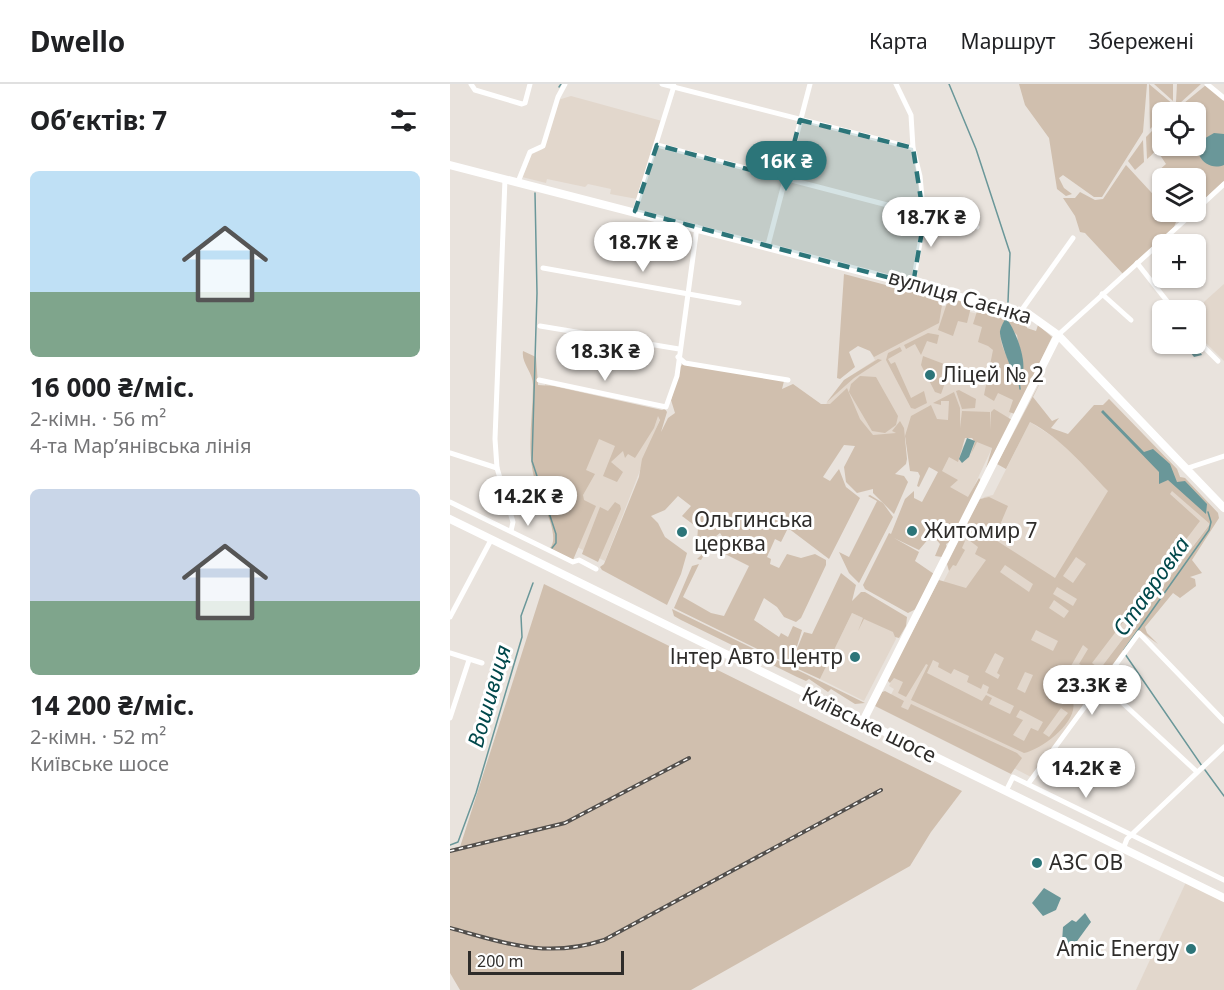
<!DOCTYPE html>
<html lang="uk">
<meta charset="utf-8">
<style>
:root{--surface:#fff;--page:#f2f2f2;--text:#202124;--muted:#757577;--line:#e0e0e0;--accent:#2c7579}
body{margin:0;font-family:"Noto Sans",sans-serif;background:var(--page);color:var(--text);height:100vh;display:flex;flex-direction:column;font-size:22px;white-space:nowrap}
*{box-sizing:border-box;margin:0}
p{font-size:20px;color:var(--muted)}
.icon{flex:none;width:33px;height:33px;fill:none;stroke:currentColor;stroke-width:2;stroke-linecap:round;stroke-linejoin:round}
.map{position:relative;flex:1;overflow:hidden}
.details{display:flex;flex-direction:column;background:var(--surface);width:450px}
.details>*{flex:none}
.tools{position:absolute;left:702px;top:18px;display:grid;gap:12px}
.tools a{display:grid;place-items:center;width:54px;height:54px;border-radius:9px;background:var(--surface);box-shadow:0 2px 4px #0004;font-size:30px}
.scale{position:absolute;left:18px;bottom:15px;width:156px;box-sizing:border-box;padding-left:6px;border:3px solid #2e2c2a;border-top:0;font-size:16px;line-height:21px;white-space:nowrap;color:#2e2c2a;-webkit-text-stroke:4px #fff;paint-order:stroke}
.price{position:absolute;translate:-50% -51px;padding:0 14px;border-radius:21px;background:#fff;color:#222;font-size:20px;line-height:39px;filter:drop-shadow(0 2px 3px #0008)}
.price::after{content:'';position:absolute;left:50%;top:36px;width:18px;height:14px;margin-left:-9px;background:inherit;clip-path:polygon(0 0,100% 0,50% 100%)}
.price.current{background:var(--accent);color:#fff}
ul{padding:0;list-style:none}
li{display:grid;align-content:center;gap:12px;height:318px;padding:0 30px}
li span{display:grid;place-items:center;height:186px;border-radius:9px;color:#555}
li>.icon{margin-inline-start:auto}
span .icon{width:108px;height:108px;fill:#fffc;stroke-width:1}
li b{font-size:26px}
h2{display:flex;justify-content:space-between;align-items:center;height:72px;padding:0 30px;font-size:26px}
header{display:flex;align-items:center;gap:36px;box-sizing:border-box;height:84px;padding:0 30px;background:var(--surface);border-bottom:2px solid var(--line)}
header strong{font-size:28px}
nav{display:flex;gap:33px;margin-inline-start:auto;font-size:21px}
main{display:flex;flex:1;min-height:0}
.map>svg:first-child{display:block}
</style>
<header>
<strong>Dwello</strong>
<nav><a>Карта</a><a>Маршрут</a><a>Збережені</a></nav>
</header>
<main>
<section class="details">
<h2>Об’єктів: 7<svg class="icon" aria-label="filters" viewBox="0 0 24 24"><path d="M4 7h16M4 17h16"/><circle cx="9" cy="7" r="2"/><circle cx="15" cy="17" r="2"/></svg></h2>
<ul>
<li><span style="background:linear-gradient(#bfe0f5 65%,#7fa58c 0)"><svg class="icon" aria-label="home" viewBox="0 0 24 24"><path d="M3 11l9-7 9 7M6 9v11h12V9"/></svg></span><div><b>16 000 ₴/міс.</b><p>2-кімн. · 56 m²</p><p>4-та Марʼянівська лінія</p></div></li>
<li><span style="background:linear-gradient(#c9d6e8 60%,#7fa58c 0)"><svg class="icon" aria-label="home" viewBox="0 0 24 24"><path d="M3 11l9-7 9 7M6 9v11h12V9"/></svg></span><div><b>14 200 ₴/міс.</b><p>2-кімн. · 52 m²</p><p>Київське шосе</p></div></li>
</ul>
</section>
<div class="map">
<svg width="774" height="906" viewBox="0 0 774 906">
<rect width="100%" height="100%" fill="#e9e3dd"/>
<g fill="#e2d7cc">
<path d="M121,12l91,25 -25,78 -27,-5 1,-5 -23,-5 -3,3 -38,-8 -1,4 -24,-6 8,-22 13,-6 15,-49z"/>
<path d="M774,200v77l-28,-28 -1,-23z"/>
<path d="M488,220l60,15 20,80 -17,34 -88,-4 -9,10 -44,-1 -34,-33 1,-3 17,-22 31,-20 -5,-9z"/>
<path d="M95,300l118,27 -58,150 -40,-20z"/>
<path d="M659,315l68,70 3,8 5,1 33,35 -118,156 5,7 -74,101 -144,-75 7,-13 -5,-3 73,-140 -3,-2 25,-47 9,-2 37,-73 34,22z"/>
<path d="M529,352l13,12 -39,83 -16,-69z"/>
<path d="M402,529l42,19 2,7 -32,62 -44,-22z"/>
<path d="M737,796l37,19v91h-88z"/>
</g>
<g fill="#d0bfae" fill-rule="evenodd">
<path d="M569,0h128l-4,48 -41,65h-8l-31,-22 -4,3 5,10 8,6 -6,2 -9,-7 -8,-51 -24,-33z"/>
<path d="M699,0l25,21 -6,7h-6v5l-12,12z"/>
<path d="M704,0h19v17z"/>
<path d="M727,0h24l-22,20 -3,-2z"/>
<path d="M756,1l18,14v82l-28,26v-29h-31l-7,-7 8,-7 -8,-12 4,-14v8h34v-34h-23z"/>
<path d="M712,37c1,15 -3,29 -15,38l-1,-22z"/>
<path d="M693,56l1,22 -9,8 -7,-9z"/>
<path d="M676,81l36,39v8h7l7,10 -2,5 -51,47 -38,-41 -5,-1 -5,-16 -12,-18h12l5,-6 15,8 8,-1z"/>
<path d="M394,190l95,25v5l3,1 -3,18 -65,34 -4,-6 -12,-5 -9,6 6,15 -15,12 -3,-1z"/>
<path d="M499,213l23,6 -5,20 -9,-2 -5,15 -15,-6z"/>
<path d="M529,221l48,13v10l9,3 2,-6 14,12 -37,77 -6,-2 4,-12 -15,-7 -4,8 -10,-6 9,-45 -5,-4 -10,-4 4,-15 -9,-3zM554,239l13,12 6,35 -2,11c-8,-15 -29,-41 -17,-58z"/>
<path d="M478,249l11,2 -2,9 -10,-3 -6,14 -6,-11 -9,5 -2,-4z"/>
<path d="M450,263l2,4 -14,8 3,5 4,-2 16,36 13,-7 3,12 -12,6 -4,-1 -25,-48 2,-7z"/>
<path d="M73,267l13,6 2,28 15,1 109,24 3,-1 2,3 -6,20 7,-14 7,-5 -4,-13 9,-33 3,-3 101,17 -2,8 11,-5 28,20h9l17,-16 13,31 13,16 23,-2 -4,-2 8,-10 4,7 3,31 -1,5 -11,10 9,2 4,6 -14,32 -21,-21v-4l-16,4 -11,-11 -2,-15 11,-21 -11,-1 -21,32 7,4 9,-12 7,18 14,11 -31,61 -41,-31 -7,14 -6,-3 -8,18 4,2 -1,5 9,4 8,-14 14,4 14,-4 11,6v5l-25,53 -5,4 -12,-5 -7,-10 -13,-9 -10,22 25,17 2,-4 7,4 5,-11 9,4 -8,26 10,-24 8,2 29,-61 15,12 -4,16 9,-9h4l42,25 -1,9 -7,12 -4,-1 -2,-5 -29,-13 -6,12 5,-13 -11,-5 -32,66 -24,-11 -4,-8 -6,3 -112,-55 18,-42 7,-2 -16,33 28,16 13,3 25,-50 -36,-18 -7,4 -5,8 -4,-1 25,-23 -2,-3 -16,13 -7,-5 1,-13 -16,-12 9,-10 -13,-10 -13,14 -14,6 7,7 7,14 22,16 -6,21 -14,31 -65,-35 -2,-3 4,-3 35,-87 3,-18 18,-39 -2,-4 -4,12 -19,30 -7,-4 -3,4 -2,-7 -12,11 12,10 -6,10 -14,-6 12,-30 -16,-7 -13,31 9,4 -12,21 1,5 12,6 -23,54 -23,-12c11,-11 -9,-47 -13,-61 -12,-33 -4,-68 -4,-102 0,-13 -12,-22 -10,-34z"/>
<path d="M473,272l21,8 -3,14 5,2 -5,14 -6,-2 -14,-27z"/>
<path d="M428,275l4,1 -28,18 -27,24 17,-22z"/>
<path d="M595,289l-12,24 19,24 7,-3 -8,10 17,6 26,-29h9l6,-6 68,70 3,8 5,1 33,35 1,5 -27,42 10,13 -12,4 5,2 1,7 -16,12 -7,-5 -28,34 2,6 11,11 -18,-13 -35,45 -26,-12 9,-15 -5,-4 -27,47 17,10c5,20 -31,47 -49,51l-113,-53 17,-35 -2,-1 -20,33 -8,-4 5,-11 -9,-4 -4,5 -3,-3 52,-100 27,8 20,-28 -11,-6 3,-7 -17,-13 19,-35 9,-2 19,9 -14,33 61,39 53,-87c-25,-26 -46,-52 -78,-69l-24,47 -9,-5zM722,407l38,33 -110,145 -8,-6 108,-142 -30,-27zM626,473l10,7 -13,19 -10,-7zM555,481l28,19 -4,8 -29,-20zM607,503l20,12 -4,7 -20,-12zM604,516l15,11 -5,7 -15,-10zM586,546l22,11 -5,10 -22,-11zM545,569l9,5 -7,15 3,2 -2,4 -13,-7zM483,576l6,3 -1,4 13,7 3,-5 15,7 -2,6 14,7 2,-5 6,3 -2,6 27,13 -4,8 -21,-10 3,-6 -6,-3 -4,6 -55,-28zM575,588l8,3 -8,18 -8,-4zM611,624l7,5 -19,24 -6,-4zM570,626l23,12 -5,9 -7,-3 -7,13 -11,-6 10,-15 -7,-3z"/>
<path d="M410,292l16,1 22,39 -2,9 -11,8 -13,-2 -23,-39 2,-8z"/>
<path d="M509,306l17,9 -1,9 -13,1 -6,-18z"/>
<path d="M504,308l6,16v20l2,-17 28,1v18l1,-18 3,-3 18,11 -26,48 6,-20 -15,-6 -6,12 4,-12 -3,-4h-7l-7,24 -9,-5 -7,14 16,9 -8,7 18,10 11,-19 2,3 -30,60 -5,3 1,4 -5,9 -7,-1 5,-12 -5,-6 -5,-1 -11,13 -25,-12 25,14 -4,9 19,13 -18,35 -8,4 -43,-24 -2,-4 26,-52 2,1 14,-35 9,-8v7l8,4 16,-30 -9,-5 -10,20 -2,-1 3,-10 -2,-4 -8,-1 -5,-35 6,-20 20,-11 6,14 11,1 1,-19h-8v4l-8,-2z"/>
<path d="M420,411l13,8 10,14 -34,66 -10,-10 -10,-21 10,5 28,-56 -9,-5z"/>
<path d="M165,418l5,3 1,4 -23,53 -16,-8 18,-47 8,4z"/>
<path d="M510,454l5,3 -3,7 3,2 -9,16 -3,-1 -4,6 -2,-7z"/>
<path d="M94,500l418,207 -31,41 -21,34 -219,124h-231l-10,-17v-124l10,-2z"/>
<path d="M222,525l193,94 -10,1 -24,-15 -3,3 -19,-13 -3,2 -9,-4 -116,-57 -7,-4z"/>
<path d="M435,607l19,10 -3,6 7,3 3,-6 106,49 5,5 -11,16 -136,-68 7,-14z"/>
</g>
<g fill="#6a9799">
<path d="M764,49l10,1v31c-10,4 -20,0 -25,-10l3,-15z"/>
<path d="M556,234c10,12 25,51 13,63 -6,-4 -20,-42 -19,-50 1,-5 4,-10 6,-13z"/>
<path d="M734,260h11l7,11 -8,2z"/>
<path d="M653,326l41,42 9,-3 17,15 7,18 8,-1 22,23 -1,10 -38,-34 -9,4v-12l-58,-60z"/>
<path d="M517,354l8,3 -6,16 -7,6 -3,-4z"/>
<path d="M594,804l17,10 -5,12 -13,6 -11,-13z"/>
<path d="M635,829l6,9 -19,26 -10,-6 1,-15 9,-7 4,2z"/>
</g>
<g fill="none" stroke-linecap="round" stroke-linejoin="round">
<g stroke="#6a9799" stroke-width="1.5">
<path d="M499,0l27,65 34,104 -2,49"/>
<path d="M109,3l2,-3"/>
<path d="M85,109l2,100 -5,168 24,73v9l-4,5"/>
<path d="M569,297l1,8"/>
<path d="M674,566l85,-120 2,-8 -3,-10"/>
<path d="M675,570l77,112"/>
<path d="M755,686l19,26"/>
<path d="M0,761l8,-3 18,-49 46,-156 -1,-21 12,-33"/>
</g>
<g stroke="#fff" stroke-width="5">
<path d="M21,0l4,6 47,14 3,-1 5,-19"/>
<path d="M212,0l251,64"/>
<path d="M446,0l15,31 2,33 7,28 4,43 -11,65"/>
<path d="M757,0l17,14"/>
<path d="M207,61l265,69"/>
<path d="M55,95l-10,260 2,29 16,54 -2,9"/>
<path d="M68,98l12,-30 13,-6 15,-49 7,-13"/>
<path d="M471,124h9l47,19"/>
<path d="M746,126l28,-26"/>
<path d="M185,127l39,-125"/>
<path d="M318,161l42,-161"/>
<path d="M687,179l37,47"/>
<path d="M93,184l196,35"/>
<path d="M652,210l29,26"/>
<path d="M571,227l52,-73"/>
<path d="M90,242l139,23"/>
<path d="M608,251l136,-123"/>
<path d="M746,255l22,22"/>
<path d="M228,273l7,6 103,17"/>
<path d="M89,296l127,27 11,-31 20,-149"/>
<path d="M0,369l47,15"/>
<path d="M735,385l39,-13"/>
<path d="M0,418l123,60 6,-2 17,9"/>
<path d="M0,533l41,-77"/>
<path d="M0,569l32,10"/>
<path d="M651,599l95,88"/>
<path d="M0,634l19,-58"/>
<path d="M578,700l111,-151 85,88"/>
<path d="M556,707l7,-14 211,103"/>
<path d="M673,765l4,-10 97,-92"/>
</g>
<g stroke="#fff" stroke-width="8">
<path d="M0,81l580,150 28,20 166,173"/>
<path d="M413,637l195,-386"/>
</g>
<path stroke="#fff" stroke-width="8" d="M0,435l774,379"/>
<g stroke="#524f4c" stroke-width="4">
<g id="rail">
<path d="M0,767l115,-28 124,-65"/>
<path d="M0,844c55,15 96,31 154,12l277,-150"/>
</g>
</g>
<use href="#rail" stroke="#fff" stroke-width="1.5" stroke-dasharray="4.5" stroke-linecap="butt"/>
</g>
<path fill="#2c7579" fill-opacity="0.2" stroke="#2c7579" stroke-width="4.5" stroke-dasharray="12 8" stroke-linejoin="round" d="M350,36l113,28 11,71 -11,65 -278,-73 22,-66 128,34z"/>
<g fill="#2c7579" stroke="#fff" stroke-width="2">
<circle cx="480" cy="291" r="6"/>
<circle cx="462" cy="447" r="6"/>
<circle cx="232" cy="448" r="6"/>
<circle cx="405" cy="573" r="6"/>
<circle cx="587" cy="779" r="6"/>
<circle cx="741" cy="865" r="6"/>
</g>
<g text-anchor="middle" stroke-width="6" stroke-linejoin="round" paint-order="stroke">
<g font-size="21" fill="#2e2c2a" stroke="#fff">
<text transform="translate(510 213) rotate(16)" y="7">вулиця Саєнка</text>
<text transform="translate(419 641) rotate(26)" y="7">Київське шосе</text>
</g>
<g font-size="21" fill="#2e2c2a" stroke="#fff" text-anchor="start">
<text x="492" y="298">Ліцей № 2</text>
<text x="244" y="443">Ольгинська<tspan x="244" dy="24">церква</tspan></text>
<text x="474" y="454">Житомир 7</text>
<text x="393" y="580" text-anchor="end">Інтер Авто Центр</text>
<text x="599" y="786">АЗС ОВ</text>
<text x="729" y="872" text-anchor="end">Amic Energy</text>
</g>
<g font-size="22" font-style="italic" fill="#00484b" stroke="#fff">
<text transform="translate(701 502) rotate(-55)" y="8">Ставровка</text>
<text transform="translate(39 612) rotate(-74)" y="8">Вошивиця</text>
</g>
</g>
</svg>
<div class="tools">
<a><svg class="icon" aria-label="locate" viewBox="0 0 24 24"><circle cx="12" cy="12" r="6"/><path d="M12 2v4M12 18v4M2 12h4M18 12h4"/></svg></a>
<a><svg class="icon" aria-label="layers" viewBox="0 0 24 24"><path d="M12 4l9 5-9 5-9-5zM3 14l9 5 9-5"/></svg></a>
<a>+</a>
<a>−</a>
</div>
<div class="scale">200 m</div>
<b class="price current" style="left:336px;top:108px">16K ₴</b>
<b class="price" style="left:481px;top:164px">18.7K ₴</b>
<b class="price" style="left:193px;top:189px">18.7K ₴</b>
<b class="price" style="left:155px;top:298px">18.3K ₴</b>
<b class="price" style="left:78px;top:443px">14.2K ₴</b>
<b class="price" style="left:642px;top:632px">23.3K ₴</b>
<b class="price" style="left:636px;top:715px">14.2K ₴</b>
</div>
</main>
